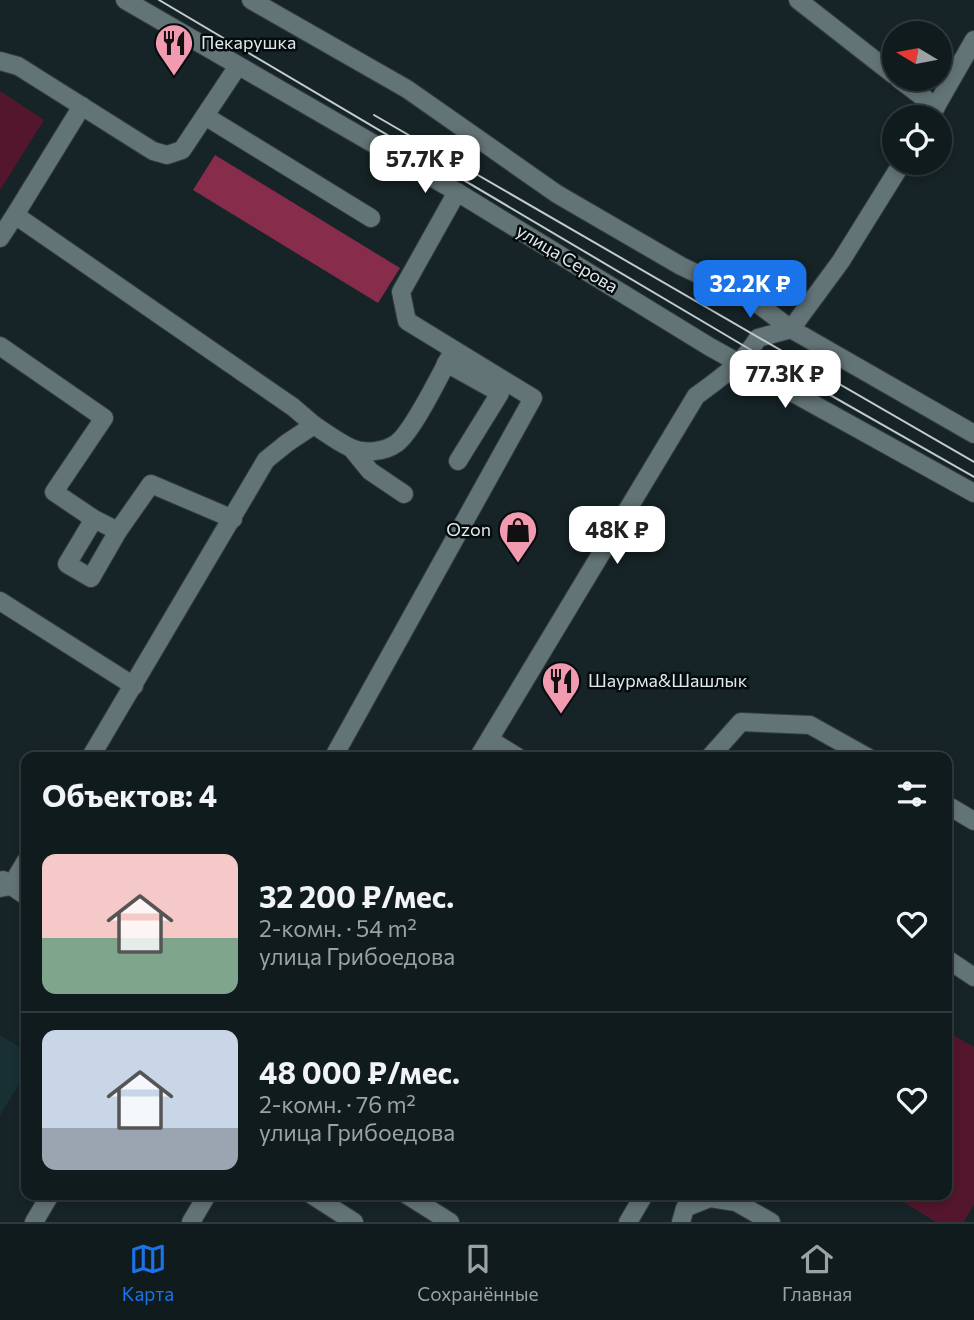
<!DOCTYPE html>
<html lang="ru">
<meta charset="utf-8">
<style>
:root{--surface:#101b1d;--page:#1e282a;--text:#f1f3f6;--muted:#9ca1a4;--line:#30393b;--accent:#1a73e8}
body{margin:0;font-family:Commissioner,sans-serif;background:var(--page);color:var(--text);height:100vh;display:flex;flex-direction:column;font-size:26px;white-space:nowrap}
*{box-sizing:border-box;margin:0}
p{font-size:23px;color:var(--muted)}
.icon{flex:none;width:38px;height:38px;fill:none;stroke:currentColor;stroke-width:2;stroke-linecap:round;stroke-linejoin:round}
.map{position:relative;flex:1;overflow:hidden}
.panel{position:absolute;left:21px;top:752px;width:931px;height:448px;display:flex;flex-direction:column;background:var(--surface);border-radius:14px;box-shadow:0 4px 10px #0003,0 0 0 2px var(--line)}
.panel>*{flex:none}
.needle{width:46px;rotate:280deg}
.buttons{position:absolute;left:882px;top:21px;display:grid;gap:14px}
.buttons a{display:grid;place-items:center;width:70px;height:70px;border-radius:50%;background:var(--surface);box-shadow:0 4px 10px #0003,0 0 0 2px var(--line);font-size:35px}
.price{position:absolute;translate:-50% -60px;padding:0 16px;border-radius:14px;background:#fff;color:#222;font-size:23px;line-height:46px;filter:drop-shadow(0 2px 4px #0008)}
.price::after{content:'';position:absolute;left:50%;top:42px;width:21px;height:16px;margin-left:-10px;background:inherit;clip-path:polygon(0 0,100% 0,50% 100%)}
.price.active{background:var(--accent);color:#fff}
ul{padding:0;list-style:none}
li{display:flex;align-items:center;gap:21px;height:175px;padding:0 21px}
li+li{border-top:2px solid var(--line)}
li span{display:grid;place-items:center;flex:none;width:196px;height:140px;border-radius:14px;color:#555}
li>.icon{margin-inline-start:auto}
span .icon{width:84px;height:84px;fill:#fffc;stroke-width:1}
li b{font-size:30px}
h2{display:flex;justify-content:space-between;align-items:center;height:84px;padding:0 21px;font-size:30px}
.dock{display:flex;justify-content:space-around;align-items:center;height:98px;border-top:2px solid var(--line);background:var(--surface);font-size:19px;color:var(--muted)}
.dock a{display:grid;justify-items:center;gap:4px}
.dock .active{color:var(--accent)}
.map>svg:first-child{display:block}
</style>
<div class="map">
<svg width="974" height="1222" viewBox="0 0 974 1222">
<rect width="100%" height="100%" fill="#162427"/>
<path fill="#182f33" d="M0,1035l26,16v22l-26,42z"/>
<g fill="#54162c">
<path d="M0,91l44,29 -44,70z"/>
<path d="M953,1035l21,12v157l-10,18h-28l-44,-27h55v-152z"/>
</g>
<path fill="#872c4b" d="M215,155l185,113 -22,35 -185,-113z"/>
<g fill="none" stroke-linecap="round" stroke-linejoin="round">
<g stroke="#333d3f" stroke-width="20">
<g id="minor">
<path d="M125,0l332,192 253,155 264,146"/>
<path d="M251,0l156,89 150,105 124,72 73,35 37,28 183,105"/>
<path d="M798,0l96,75"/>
<path d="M0,61l18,5 135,85 14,4 15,-5 56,-84"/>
<path d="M899,79l37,28"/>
<path d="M205,116l166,102"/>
<path d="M930,117l44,-77"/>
<path d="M15,215l67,-109"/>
<path d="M0,238l15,-23 278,192 21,18"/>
<path d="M791,329l50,-68 61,-98"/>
<path d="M0,346l104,72 -50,74 40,27 24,12 33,-47 82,35"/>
<path d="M446,363l54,30 -42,68"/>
<path d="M352,449l18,22 34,23"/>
<path d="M94,519l-27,45 24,14 27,-47"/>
<path d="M0,601l134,85"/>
<path d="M490,740l29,18"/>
<path d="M90,758l176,-298 21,-17 27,-18c12,8 24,17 37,23 13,6 34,4 46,-5 17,-13 45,-72 56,-92"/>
<path d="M333,758l200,-360 -126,-77 -6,-29 56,-100"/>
<path d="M478,758l218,-362c23,-17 48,-34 62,-58l33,-9"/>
<path d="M709,758l32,-36 69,3 59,33"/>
<path d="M947,805l27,16"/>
<path d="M3,880l23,16"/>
<path d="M0,888l11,-2 15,-25"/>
<path d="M947,959l27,18"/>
<path d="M312,1195l42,27"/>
<path d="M407,1195l43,27"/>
<path d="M34,1222l16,-27"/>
<path d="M191,1222l16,-27"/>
<path d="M628,1222l16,-27"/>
<path d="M681,1222l4,-14 25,-10 26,4 35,20"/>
</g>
</g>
<use href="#minor" stroke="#637477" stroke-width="18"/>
<g stroke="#c1cbcd" stroke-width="2">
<path d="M159,0l592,350 223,127"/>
<path d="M374,115l600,347"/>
</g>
</g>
<defs>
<g id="restaurant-pin" transform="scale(2.0125)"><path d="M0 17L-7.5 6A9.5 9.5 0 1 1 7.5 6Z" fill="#f19ab0" stroke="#060c0d"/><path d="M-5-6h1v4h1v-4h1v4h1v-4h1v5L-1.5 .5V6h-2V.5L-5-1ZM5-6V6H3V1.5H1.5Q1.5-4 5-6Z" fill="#111"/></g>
<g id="shop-pin" transform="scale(2.0125)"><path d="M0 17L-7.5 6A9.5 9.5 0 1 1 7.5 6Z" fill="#f19ab0" stroke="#060c0d"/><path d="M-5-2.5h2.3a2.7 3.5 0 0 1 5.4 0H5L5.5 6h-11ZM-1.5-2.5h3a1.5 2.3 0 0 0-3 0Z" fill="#111"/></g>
</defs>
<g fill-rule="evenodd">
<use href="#restaurant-pin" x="174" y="43"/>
<use href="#shop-pin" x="518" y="530"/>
<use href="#restaurant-pin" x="561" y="681"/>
</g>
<g text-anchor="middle" stroke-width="5" stroke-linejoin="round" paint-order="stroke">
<g font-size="18" fill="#e0e9eb" stroke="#060c0d" text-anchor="start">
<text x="201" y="49">Пекарушка</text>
<text x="491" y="536" text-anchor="end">Ozon</text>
<text x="588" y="687">Шаурма&amp;Шашлык</text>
</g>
<g font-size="18" fill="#e0e9eb" stroke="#060c0d">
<text transform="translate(567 259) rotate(31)" y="6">улица Серова</text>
</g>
</g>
</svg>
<div class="buttons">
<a><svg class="needle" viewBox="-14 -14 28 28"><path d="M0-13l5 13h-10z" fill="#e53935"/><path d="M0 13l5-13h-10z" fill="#9ca1a4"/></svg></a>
<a><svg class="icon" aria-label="locate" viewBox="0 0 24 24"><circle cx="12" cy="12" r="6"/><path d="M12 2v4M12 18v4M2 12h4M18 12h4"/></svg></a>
</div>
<b class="price" style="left:425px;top:195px">57.7K ₽</b>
<b class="price active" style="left:750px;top:320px">32.2K ₽</b>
<b class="price" style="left:785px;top:410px">77.3K ₽</b>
<b class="price" style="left:617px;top:566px">48K ₽</b>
<section class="panel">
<h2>Объектов: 4<svg class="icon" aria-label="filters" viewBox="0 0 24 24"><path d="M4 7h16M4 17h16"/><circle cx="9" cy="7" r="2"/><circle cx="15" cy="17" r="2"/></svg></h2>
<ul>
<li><span style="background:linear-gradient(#f6c9c9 60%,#7fa58c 0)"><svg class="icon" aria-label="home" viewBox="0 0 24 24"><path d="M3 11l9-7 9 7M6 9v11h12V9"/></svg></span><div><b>32 200 ₽/мес.</b><p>2-комн. · 54 m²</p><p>улица Грибоедова</p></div><svg class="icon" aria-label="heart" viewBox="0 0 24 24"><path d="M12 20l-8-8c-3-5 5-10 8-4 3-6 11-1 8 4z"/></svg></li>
<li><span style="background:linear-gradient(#c9d6e8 70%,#9aa5b1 0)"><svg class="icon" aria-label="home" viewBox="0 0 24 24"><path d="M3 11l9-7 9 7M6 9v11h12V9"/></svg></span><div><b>48 000 ₽/мес.</b><p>2-комн. · 76 m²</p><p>улица Грибоедова</p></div><svg class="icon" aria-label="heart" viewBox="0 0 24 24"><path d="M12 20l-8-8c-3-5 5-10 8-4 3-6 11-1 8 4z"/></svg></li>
</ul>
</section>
</div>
<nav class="dock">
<a class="active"><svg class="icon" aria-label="map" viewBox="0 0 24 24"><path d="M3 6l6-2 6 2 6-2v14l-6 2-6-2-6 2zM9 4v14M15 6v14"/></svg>Карта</a>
<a><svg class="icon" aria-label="saved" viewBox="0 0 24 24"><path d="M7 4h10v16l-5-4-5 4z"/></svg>Сохранённые</a>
<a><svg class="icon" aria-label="home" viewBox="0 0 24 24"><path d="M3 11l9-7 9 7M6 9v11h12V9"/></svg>Главная</a>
</nav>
